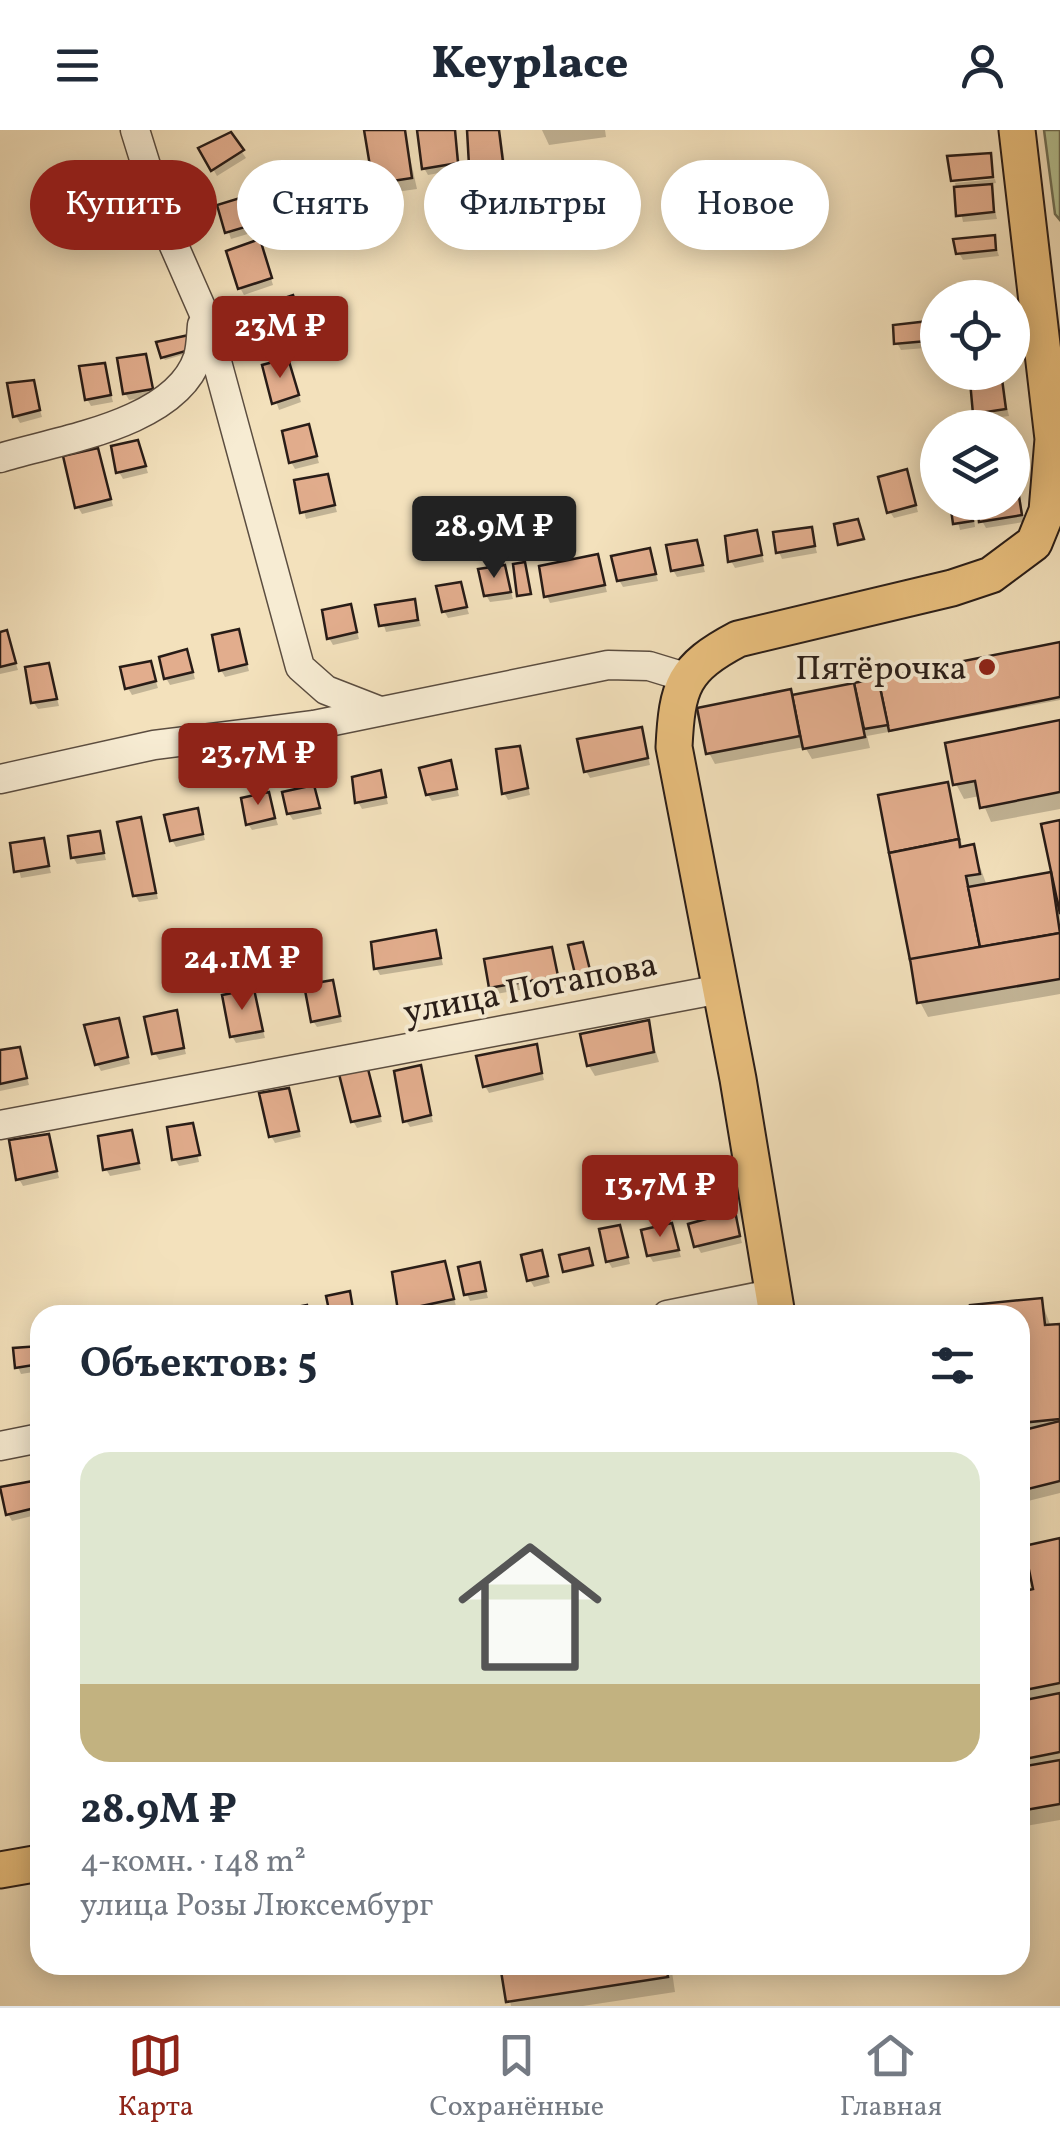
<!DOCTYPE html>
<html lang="ru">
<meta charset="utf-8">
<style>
:root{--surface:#fff;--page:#f6f6f7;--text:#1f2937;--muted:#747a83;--line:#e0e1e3;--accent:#8f2418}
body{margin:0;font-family:Vollkorn,serif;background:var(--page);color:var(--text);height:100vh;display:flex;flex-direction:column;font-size:38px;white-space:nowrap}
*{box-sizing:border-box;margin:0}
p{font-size:32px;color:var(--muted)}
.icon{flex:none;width:55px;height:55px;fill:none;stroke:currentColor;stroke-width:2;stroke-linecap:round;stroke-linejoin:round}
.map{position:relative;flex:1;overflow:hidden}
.side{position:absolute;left:30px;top:1175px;width:1000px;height:670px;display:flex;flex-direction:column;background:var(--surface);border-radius:30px;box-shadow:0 5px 25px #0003}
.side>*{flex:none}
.hud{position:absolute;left:30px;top:30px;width:1000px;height:90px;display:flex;gap:20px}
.buttons{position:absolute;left:920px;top:150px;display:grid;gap:20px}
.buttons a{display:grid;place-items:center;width:110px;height:110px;border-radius:50%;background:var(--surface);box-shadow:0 5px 25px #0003;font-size:50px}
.price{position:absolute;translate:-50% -85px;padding:0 22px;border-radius:10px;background:var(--accent);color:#fff;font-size:32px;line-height:65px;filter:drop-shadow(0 2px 5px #0008)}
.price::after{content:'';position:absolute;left:50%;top:60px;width:30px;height:22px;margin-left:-15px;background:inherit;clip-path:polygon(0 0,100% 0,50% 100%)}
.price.active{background:#222;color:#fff}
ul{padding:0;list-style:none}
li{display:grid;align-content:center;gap:20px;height:530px;padding:0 50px}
li span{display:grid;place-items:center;height:310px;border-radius:30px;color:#555}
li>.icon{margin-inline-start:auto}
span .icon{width:180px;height:180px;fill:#fffc;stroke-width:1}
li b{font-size:42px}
h2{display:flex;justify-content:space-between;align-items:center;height:120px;padding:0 50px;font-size:42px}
.pill{padding:0 35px;border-radius:45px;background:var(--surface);box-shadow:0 5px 25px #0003;font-size:35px;line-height:90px}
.pill.active{background:var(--accent);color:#fff}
header{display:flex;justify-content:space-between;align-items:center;height:130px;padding:0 50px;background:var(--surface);font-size:45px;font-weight:800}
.dock{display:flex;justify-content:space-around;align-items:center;height:140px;border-top:2px solid var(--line);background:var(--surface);font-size:28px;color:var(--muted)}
.dock a{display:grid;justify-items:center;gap:5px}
.dock .active{color:var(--accent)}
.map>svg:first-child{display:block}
</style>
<header><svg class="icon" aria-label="menu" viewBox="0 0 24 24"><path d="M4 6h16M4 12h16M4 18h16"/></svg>Keyplace<svg class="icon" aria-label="person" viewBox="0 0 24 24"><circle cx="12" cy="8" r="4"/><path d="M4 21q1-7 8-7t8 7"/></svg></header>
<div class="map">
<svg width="1060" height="1876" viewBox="0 0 1060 1876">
<rect width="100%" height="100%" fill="#f3e1bc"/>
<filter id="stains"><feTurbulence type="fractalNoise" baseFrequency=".002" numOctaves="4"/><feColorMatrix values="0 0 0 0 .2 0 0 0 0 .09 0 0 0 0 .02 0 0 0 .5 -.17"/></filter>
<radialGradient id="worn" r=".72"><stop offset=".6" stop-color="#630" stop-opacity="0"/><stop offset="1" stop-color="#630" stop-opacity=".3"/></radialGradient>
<path fill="#b6c394" stroke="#6f7056" stroke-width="2.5" d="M1044,0h16v90l-5,-6z"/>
<g fill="#0003">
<path d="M382,0h22l13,59 -36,5 -6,-11z"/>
<path d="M433,0h21l7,39 -33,6 -4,-7z"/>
<path d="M489,0h8l4,6 7,48 -32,5 -4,-7z"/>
<path d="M542,0h63l1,7 -57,8z"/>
<path d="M230,5l16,23 -29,18 -15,-27z"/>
<path d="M135,47l11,32 -30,6 -4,-7z"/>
<path d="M995,49l1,4 -7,1 8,35 -34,3 -8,-39z"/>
<path d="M256,73l8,26 -33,10 -11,-32z"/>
<path d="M993,108l6,18 -36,4 -4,-7z"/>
<path d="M262,119l11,36 -29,10 -4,-7z"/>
<path d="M296,174l7,23 -42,15 -4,-6z"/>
<path d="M938,192v25l-37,3 -4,-7z"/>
<path d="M189,210l3,12 -27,8 -2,-3z"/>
<path d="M144,227l11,39 -26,4 -4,-7z"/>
<path d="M103,236l10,36 -22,4 -4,-7z"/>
<path d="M265,237h25l11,35 -22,8z"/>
<path d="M1001,252l8,34 -30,4 -4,-7z"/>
<path d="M32,253l10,34 -22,6 -4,-7z"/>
<path d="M308,297l11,36 -24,6 -4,-7z"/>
<path d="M140,319l8,24 -25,6 -4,-7z"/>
<path d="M100,328l13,48 -31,8 -4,-7z"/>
<path d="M326,347l11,35 -31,7 -9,-37z"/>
<path d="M909,349l9,33 -24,6 -4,-6z"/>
<path d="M1012,351l7,7 5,34 -38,6 -4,-7 30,-19z"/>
<path d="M953,372h19l3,25 -15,3z"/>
<path d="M811,400l6,23 -35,6 -3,-7z"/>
<path d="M756,403l8,29 -29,6 -4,-7z"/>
<path d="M696,412l9,30 -28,5 -4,-7z"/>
<path d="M649,421l9,30 -35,6 -4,-7z"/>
<path d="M597,427l10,35 -57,11 -3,-7z"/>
<path d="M504,438l9,31 -23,3 -4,-7z"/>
<path d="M459,455l10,29 -21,4 -4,-7z"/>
<path d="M414,472l7,24 -35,6 -8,-25z"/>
<path d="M350,477l9,32 -26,6 -4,-7z"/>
<path d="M238,502l11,39 -24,6 -4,-7z"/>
<path d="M6,503l12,37 -18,4v-40z"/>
<path d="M1060,514v56l-193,36 3,12 -58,11 -7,-12 -90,17 -6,-11 -9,-43 93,-12z"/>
<path d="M189,528l6,21 -25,6 -4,-7z"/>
<path d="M150,534l8,24 -26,7 -4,-7z"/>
<path d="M48,536l11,40 -21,3 -4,-6z"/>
<path d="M1060,593v86l-69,13 -11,-26 -16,3 -8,-15z"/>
<path d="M641,600l9,35 -60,13 -4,-7z"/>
<path d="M519,619l11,46 -22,5 -4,-7z"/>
<path d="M450,633l9,33 -27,5 -4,-6z"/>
<path d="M380,643l8,31 -26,5 -4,-7z"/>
<path d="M946,654l17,65 10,-2 14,39 67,-12 6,-51v171l-132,23 -8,-15z"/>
<path d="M313,657l9,27 -29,6 -4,-6z"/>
<path d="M268,665l10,30 -26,5 -4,-6z"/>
<path d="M197,681l8,29 -29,7 -4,-7z"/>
<path d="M140,690l18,79 -19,3 -4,-7z"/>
<path d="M99,704l7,26 -29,4 -4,-7z"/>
<path d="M42,711l9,32 -30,5 -8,-33z"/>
<path d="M435,803l8,32 -63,10 -4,-7z"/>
<path d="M551,819l9,34 -64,11 -4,-7z"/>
<path d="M331,853l11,39 -25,5 -4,-6z"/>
<path d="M253,862l12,46 -29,5 -4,-7z"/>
<path d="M175,883l11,41 -27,6 -4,-7z"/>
<path d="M118,891l12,43 -29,7 -4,-7z"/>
<path d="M647,893l12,39 -64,14 -6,-10z"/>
<path d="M535,916l9,34 -55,13 -4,-7z"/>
<path d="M19,919l10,36 -29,6v-38z"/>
<path d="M419,938l14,54 -23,5 -4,-6z"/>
<path d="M367,942l15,50 -25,6 -4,-7z"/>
<path d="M288,960l13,47 -26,6 -4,-7z"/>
<path d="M192,1000l7,32 -20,4 -4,-7z"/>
<path d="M130,1002l11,38 -31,6 -4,-7z"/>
<path d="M48,1006l11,42 -36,8 -4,-7z"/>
<path d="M734,1084l8,29 -41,10 -4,-7z"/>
<path d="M671,1096l10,31 -28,5 -4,-7z"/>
<path d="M622,1104l8,30 -18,4 -4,-7z"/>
<path d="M541,1122l9,31 -16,4 -4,-7z"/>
<path d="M590,1123l3,14 -27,6 -1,-2z"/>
<path d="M444,1134l12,42 -53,9 -3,-5z"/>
<path d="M478,1135l10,33 -18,3 -3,-7z"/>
<path d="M1041,1170l10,27 9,-1v167l-40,10v-188h-46z"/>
<path d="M40,1219v22l-19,3 -3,-7z"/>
<path d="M32,1354l8,30 -28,7 -4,-7z"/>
<path d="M1060,1411v279l-40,7v-232l16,-4z"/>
<path d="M503,1835h168l4,27 -92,14h-72z"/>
</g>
<g fill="#e2ad8d" stroke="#281c17" stroke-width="2.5">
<path d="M364,0h41l7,48 -39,6z"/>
<path d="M417,0h38l3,33 -36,6z"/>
<path d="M467,0h32l6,48 -35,5z"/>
<path d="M231,2l13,18 -33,21 -13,-23z"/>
<path d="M991,23l2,24 -42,4 -4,-25z"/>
<path d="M137,44l8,29 -35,6 -6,-25z"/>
<path d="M992,54l2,28 -38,4 -2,-29z"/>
<path d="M253,64l9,28 -37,11 -8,-28z"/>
<path d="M995,105l1,15 -40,4 -3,-15z"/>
<path d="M260,109l12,39 -34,11 -12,-38z"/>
<path d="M293,165l8,24 -46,18 -9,-26z"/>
<path d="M938,190v20l-44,4 -1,-19z"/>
<path d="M189,205l4,14 -32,9 -5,-16z"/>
<path d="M146,224l7,35 -30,5 -6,-36z"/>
<path d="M288,228l11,37 -27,9 -10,-39z"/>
<path d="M105,233l6,32 -26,5 -6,-34z"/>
<path d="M1002,249l4,30 -33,5 -3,-33z"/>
<path d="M34,250l6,30 -27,7 -6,-34z"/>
<path d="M309,294l8,32 -28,7 -7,-32z"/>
<path d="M138,310l8,26 -30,7 -5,-27z"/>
<path d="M98,318l13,51 -36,9 -12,-52z"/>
<path d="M907,339l9,36 -29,8 -9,-36z"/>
<path d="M328,344l7,31 -35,8 -6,-33z"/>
<path d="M1016,348l6,37 -43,7 -2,-20h35z"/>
<path d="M950,372h21l2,19 -20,3z"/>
<path d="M858,389l6,20 -26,6 -4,-21z"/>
<path d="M812,397l3,19 -39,7 -3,-21z"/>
<path d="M757,400l5,25 -34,7 -3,-26z"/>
<path d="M697,410l6,25 -32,6 -5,-26z"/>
<path d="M650,418l6,26 -39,7 -6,-25z"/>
<path d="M598,424l7,31 -61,12 -5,-31z"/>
<path d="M525,432l6,32 -14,2 -4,-32z"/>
<path d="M505,435l6,27 -27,4 -6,-27z"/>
<path d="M461,452l6,25 -25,5 -6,-26z"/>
<path d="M415,469l3,21 -39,6 -4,-21z"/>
<path d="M351,474l6,28 -30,7 -5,-29z"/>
<path d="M239,499l8,35 -28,7 -7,-36z"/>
<path d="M7,500l9,33 -16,4v-35z"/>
<path d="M1060,512v55l-171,34 -11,-53z"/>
<path d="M187,519l6,23 -29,7 -5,-22z"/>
<path d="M151,531l5,20 -31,8 -5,-22z"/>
<path d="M49,533l8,36 -26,4 -6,-36z"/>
<path d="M878,548l10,47 -24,4 -10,-46z"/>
<path d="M854,553l11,54 -62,12 -11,-54z"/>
<path d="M791,559l9,47 -94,18 -9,-46z"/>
<path d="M1060,590v72l-80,16 -5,-27 -22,4 -8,-42z"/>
<path d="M642,597l6,31 -64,14 -7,-33z"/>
<path d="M520,616l8,42 -26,6 -6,-45z"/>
<path d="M451,630l6,29 -31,6 -7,-27z"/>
<path d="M381,640l5,27 -31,6 -3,-26z"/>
<path d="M948,652l11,57 -70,14 -11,-58z"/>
<path d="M314,655l6,23 -33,6 -5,-22z"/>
<path d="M269,662l6,26 -29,7 -5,-27z"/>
<path d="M198,678l5,26 -33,7 -6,-26z"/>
<path d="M141,687l15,76 -23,3 -16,-74z"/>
<path d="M1060,690v94l-19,-90z"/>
<path d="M100,701l4,22 -33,5 -3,-22z"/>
<path d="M44,708l5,28 -35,6 -4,-29z"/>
<path d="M959,709l1,8 14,-3 6,30 -14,2 14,71 -70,13 -21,-107z"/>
<path d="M1051,742l9,61 -80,14 -12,-60z"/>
<path d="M436,800l5,28 -67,11 -3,-27z"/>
<path d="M1060,803v46l-143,24 -7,-44z"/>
<path d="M583,812l7,28 -15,4 -7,-29z"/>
<path d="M552,817l6,29 -69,12 -5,-29z"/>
<path d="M333,850l7,36 -29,6 -7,-37z"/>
<path d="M254,859l9,42 -33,6 -8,-42z"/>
<path d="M177,880l7,38 -32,6 -8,-37z"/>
<path d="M119,888l9,39 -33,8 -11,-40z"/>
<path d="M649,890l5,32 -67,14 -7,-32z"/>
<path d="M537,914l5,29 -59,14 -7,-31z"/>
<path d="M20,917l7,31 -27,6v-34z"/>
<path d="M421,935l10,50 -28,7 -9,-51z"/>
<path d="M368,939l12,47 -29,6 -12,-48z"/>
<path d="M289,958l10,43 -30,6 -10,-44z"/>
<path d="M193,993l7,32 -28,5 -5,-33z"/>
<path d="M132,1000l7,33 -36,7 -5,-34z"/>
<path d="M49,1004l8,37 -41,9 -7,-40z"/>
<path d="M735,1081l5,25 -46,11 -6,-23z"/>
<path d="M672,1093l7,27 -32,6 -6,-26z"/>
<path d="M620,1095l8,32 -22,5 -7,-33z"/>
<path d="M589,1118l4,17 -30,7 -4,-17z"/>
<path d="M542,1120l6,26 -21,5 -6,-26z"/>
<path d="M445,1131l9,38 -56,12 -6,-39z"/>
<path d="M480,1132l6,29 -22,4 -6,-28z"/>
<path d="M350,1161l4,24h-24l-4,-19z"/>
<path d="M1042,1168l3,27 15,-1v95l-40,4v-108h-49l-1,-10z"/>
<path d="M307,1175l2,10 -48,-1z"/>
<path d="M40,1216v18l-25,4 -2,-20z"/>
<path d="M1060,1291v60l-40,10v-60z"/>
<path d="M33,1351l6,26 -33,8 -6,-28z"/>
<path d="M1060,1408v145l-40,8v-99l13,-3 -9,-43z"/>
<path d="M1060,1563v59l-40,8v-59z"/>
<path d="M1060,1630v44l-40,7v-44z"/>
<path d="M500,1835h166l2,12 -162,25z"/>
</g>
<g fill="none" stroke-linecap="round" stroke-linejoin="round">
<g stroke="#5b4d40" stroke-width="31">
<g id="minor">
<path d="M135,0l29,93 40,91 96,353 26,23 54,21"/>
<path d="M0,328c59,-18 176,-34 198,-101 3,-10 3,-22 4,-32"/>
<path d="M0,649l154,-34 160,-20 294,-60 41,1 36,11"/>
<path d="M0,995l721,-136"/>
<path d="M667,1185l109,-22"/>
<path d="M0,1316l40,-8"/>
</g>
</g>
<g stroke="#281c17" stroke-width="39">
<g id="major">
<path d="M777,1185l-39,-236 -64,-332c3,-61 9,-79 64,-108l214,-51 39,-13 43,-32 13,-32 6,-72 -36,-309"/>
<path d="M0,1740l40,-7"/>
</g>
</g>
<use href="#minor" stroke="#f7ecd3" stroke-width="28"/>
<use href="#major" stroke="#eac07e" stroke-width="35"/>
</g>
<circle fill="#8f2418" stroke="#f7ecd3" stroke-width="4" cx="987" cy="537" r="10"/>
<g text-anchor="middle" stroke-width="8" stroke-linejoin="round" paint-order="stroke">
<g font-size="35" fill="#281c17" stroke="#f7ecd3" text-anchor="end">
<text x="967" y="549">Пятёрочка</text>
</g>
<g font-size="35" fill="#281c17" stroke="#f7ecd3">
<text transform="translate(530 857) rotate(-11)" y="12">улица Потапова</text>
</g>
</g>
<rect width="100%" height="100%" filter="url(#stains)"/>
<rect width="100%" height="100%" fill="url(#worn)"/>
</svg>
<div class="buttons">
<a><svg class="icon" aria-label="locate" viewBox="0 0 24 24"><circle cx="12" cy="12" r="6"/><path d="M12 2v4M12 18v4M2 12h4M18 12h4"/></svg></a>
<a><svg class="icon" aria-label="layers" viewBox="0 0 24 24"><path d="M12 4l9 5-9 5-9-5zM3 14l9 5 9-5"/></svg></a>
</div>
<b class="price" style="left:280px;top:251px">23M ₽</b>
<b class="price active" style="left:494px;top:451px">28.9M ₽</b>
<b class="price" style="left:258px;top:678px">23.7M ₽</b>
<b class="price" style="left:242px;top:883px">24.1M ₽</b>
<b class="price" style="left:660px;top:1110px">13.7M ₽</b>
<div class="hud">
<a class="pill active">Купить</a>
<a class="pill">Снять</a>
<a class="pill">Фильтры</a>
<a class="pill">Новое</a>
</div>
<section class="side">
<h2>Объектов: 5<svg class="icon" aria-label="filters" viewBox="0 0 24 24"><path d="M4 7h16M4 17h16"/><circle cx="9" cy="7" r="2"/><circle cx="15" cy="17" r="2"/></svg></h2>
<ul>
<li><span style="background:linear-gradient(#dfe7d0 75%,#c2b280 0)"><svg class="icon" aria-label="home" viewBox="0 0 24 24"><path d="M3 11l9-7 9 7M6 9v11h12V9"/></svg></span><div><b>28.9M ₽</b><p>4-комн. · 148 m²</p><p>улица Розы Люксембург</p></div></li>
</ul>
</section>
</div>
<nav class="dock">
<a class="active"><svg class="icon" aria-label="map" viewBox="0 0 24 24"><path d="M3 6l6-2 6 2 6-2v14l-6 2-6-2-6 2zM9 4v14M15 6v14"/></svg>Карта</a>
<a><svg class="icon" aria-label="saved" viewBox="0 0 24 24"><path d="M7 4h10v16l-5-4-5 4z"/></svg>Сохранённые</a>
<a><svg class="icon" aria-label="home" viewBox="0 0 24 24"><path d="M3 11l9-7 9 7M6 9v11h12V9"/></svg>Главная</a>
</nav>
